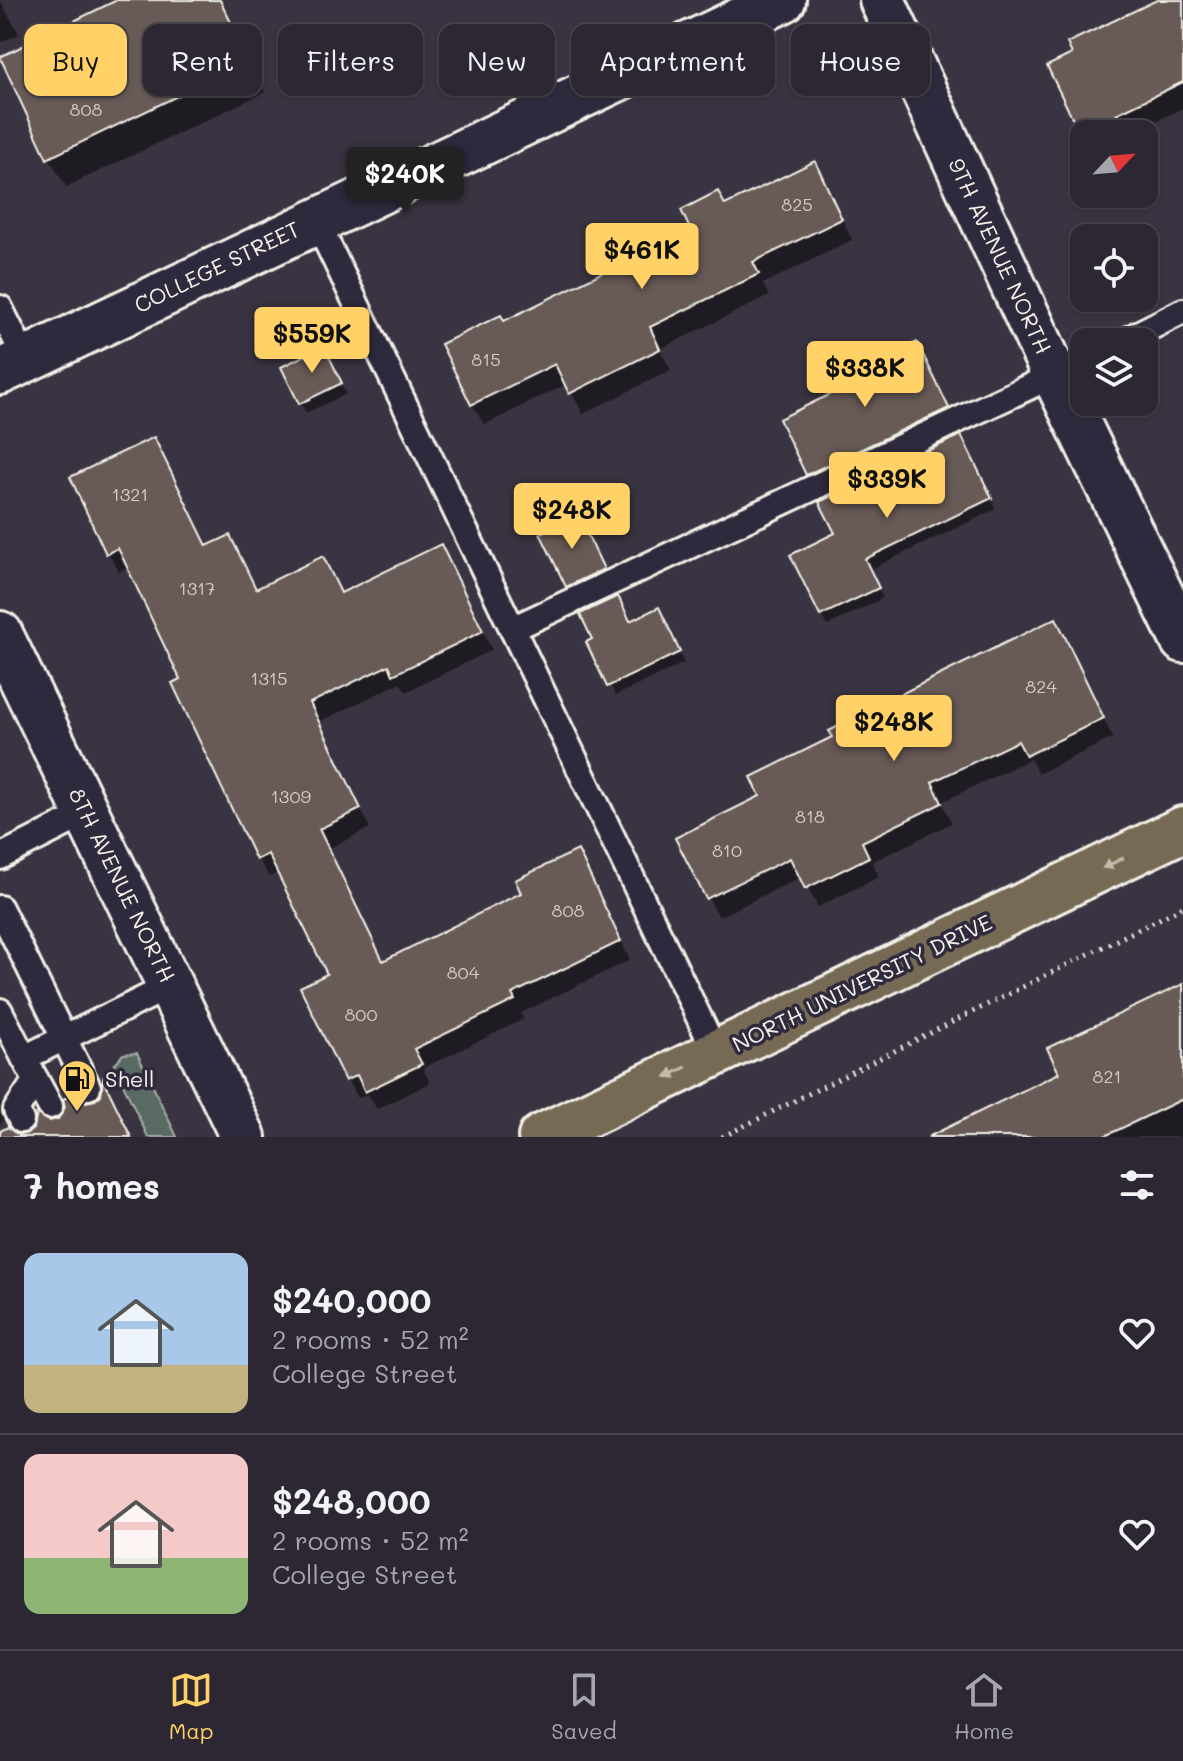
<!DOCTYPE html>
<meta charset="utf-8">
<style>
:root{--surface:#2c2732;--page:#342f3a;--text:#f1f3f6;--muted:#a6a5ac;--line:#48444d;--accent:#ffd166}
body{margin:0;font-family:Mali,sans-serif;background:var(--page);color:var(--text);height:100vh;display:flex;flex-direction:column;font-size:30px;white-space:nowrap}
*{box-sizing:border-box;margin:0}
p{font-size:26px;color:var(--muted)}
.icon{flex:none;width:44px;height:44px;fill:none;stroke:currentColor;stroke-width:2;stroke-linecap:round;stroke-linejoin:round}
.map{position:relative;height:1137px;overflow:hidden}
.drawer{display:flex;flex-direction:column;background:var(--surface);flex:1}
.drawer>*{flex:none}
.top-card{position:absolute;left:24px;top:24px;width:1136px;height:72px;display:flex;gap:16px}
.needle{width:52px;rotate:64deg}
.fabs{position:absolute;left:1070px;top:120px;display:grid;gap:16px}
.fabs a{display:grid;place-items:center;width:88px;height:88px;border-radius:16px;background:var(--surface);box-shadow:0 2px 6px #0004,0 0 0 2px var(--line);font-size:40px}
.price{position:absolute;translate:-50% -68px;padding:0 18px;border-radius:8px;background:var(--accent);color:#111;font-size:26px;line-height:52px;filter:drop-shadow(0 2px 4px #0008)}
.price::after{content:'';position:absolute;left:50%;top:48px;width:24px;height:18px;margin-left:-12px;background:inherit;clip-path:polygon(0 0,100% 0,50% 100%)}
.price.on{background:#222;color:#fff}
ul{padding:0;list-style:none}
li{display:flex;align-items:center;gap:24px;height:200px;padding:0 24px}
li+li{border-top:2px solid var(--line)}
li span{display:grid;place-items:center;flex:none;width:224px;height:160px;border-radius:16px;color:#555}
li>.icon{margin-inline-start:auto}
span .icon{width:96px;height:96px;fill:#fffc;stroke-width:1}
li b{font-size:34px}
h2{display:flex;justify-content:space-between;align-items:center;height:96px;padding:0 24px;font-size:34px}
.chip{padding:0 28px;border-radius:16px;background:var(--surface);box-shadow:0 2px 6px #0004,0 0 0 2px var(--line);font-size:28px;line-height:72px}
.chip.on{background:var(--accent);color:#111}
.dock{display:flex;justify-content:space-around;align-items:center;height:112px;border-top:2px solid var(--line);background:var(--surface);font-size:22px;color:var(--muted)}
.dock a{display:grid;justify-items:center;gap:4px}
.dock .on{color:var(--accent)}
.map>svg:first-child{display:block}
</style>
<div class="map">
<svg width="1183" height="1137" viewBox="0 0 1183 1137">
<rect width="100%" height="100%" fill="#3a3442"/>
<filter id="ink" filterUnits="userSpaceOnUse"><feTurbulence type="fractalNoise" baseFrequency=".0125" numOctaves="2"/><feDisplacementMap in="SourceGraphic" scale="16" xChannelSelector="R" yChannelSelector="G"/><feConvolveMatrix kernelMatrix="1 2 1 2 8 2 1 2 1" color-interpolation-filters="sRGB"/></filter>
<g filter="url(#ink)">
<path fill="#586a62" stroke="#a6aea5" stroke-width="2" d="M137,1053l40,84h-29l-34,-72 9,-11z"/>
<g fill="#0007">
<path d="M0,0l19,34 -19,9z"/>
<path d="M121,0h99l45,92 -199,95 -17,-29z"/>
<path d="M1161,0h22v108l-54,26h-45v4l-34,-71z"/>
<path d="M826,184l26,56 -89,44 6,12 -109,53 11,21 -88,44 -16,-30 -83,41 -12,-21 32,-80 157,-78 64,-39z"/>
<path d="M922,355l31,64 -139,65 -6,-10z"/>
<path d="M329,358l17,36 -40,19 -23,-45z"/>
<path d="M966,448l30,61 -127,61 14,28 -56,28 -35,-70 45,-22z"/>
<path d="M164,458l44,90 49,43 85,4 109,-29 41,84 -86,42 -6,-9 -81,39 51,106 -42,21 55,114 205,-92 42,89 -109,53 3,6 -101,49 7,15 -53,26 -9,-15 -10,4 -11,-18 -17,-105 -50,-103 -11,5 -11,-18 -83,-175 7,-4 -53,-113 -10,5 -11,-19z"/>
<path d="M583,528l25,52 -34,16 -31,-62z"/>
<path d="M664,620l20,43 -69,33 -20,-56 35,-17z"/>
<path d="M1066,640l47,98 -75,36 -8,-15 -88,43 10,21 -80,39 7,15 -61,30 -17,-30 -82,40 -11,-19 55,-101 71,-59z"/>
<path d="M1183,986v151h-208l87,-63z"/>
<path d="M0,1101l7,15 -7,8z"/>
</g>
<g fill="#675a56" stroke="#f4f1e8" stroke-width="2">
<path d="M117,0h103l30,61 -203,98 -47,-102z"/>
<path d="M1157,0h26v82l-67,32 10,20h-46l-33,-68 25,-12 -5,-11z"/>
<path d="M815,161l27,58 -89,43 6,12 -109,53 10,22 -91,45 -14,-30 -84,41 -30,-61 60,-29 3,6 156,-77 29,-17 -8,-17 37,-19 7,14z"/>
<path d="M917,342l32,66 -143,67 -27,-56 56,-27 -4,-8z"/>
<path d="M324,346l18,37 -43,21 -18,-37z"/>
<path d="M961,435l31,63 -127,61 14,29 -59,28 -30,-61 45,-22 -16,-31z"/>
<path d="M154,437l53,109 23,-11 26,54 67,-33 18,37 100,-49 42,87 -90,44 -4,-10 -79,38 51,106 -42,20 64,132 138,-68 -6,-13 63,-30 43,91 -109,53 3,6 -101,49 8,15 -57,28 -8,-17 -12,6 -45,-94 27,-13 -59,-120 -12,6 -84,-177 8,-4 -62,-131 -12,6 -36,-77z"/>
<path d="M578,515l26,54 -38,18 -26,-54z"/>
<path d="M618,596l12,25 29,-14 21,45 -73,35 -21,-45 6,-3 -12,-25z"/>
<path d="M1056,618l48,100 -78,38 -8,-15 -86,41 10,21 -80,39 7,15 -64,32 -15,-31 -84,41 -31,-61 85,-42 -9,-19 81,-40 -3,-6 78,-40z"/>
<path d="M1183,984v115l-80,38h-175l131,-64 -12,-25z"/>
<path d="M103,1079l28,58h-131v-6l8,-4 11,8 9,-2 6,-5 3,-15 12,8 9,-2 7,-12 -2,-8 12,-5 11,8 9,-2 6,-5z"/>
</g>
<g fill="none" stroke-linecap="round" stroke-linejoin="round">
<g stroke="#f4f1e8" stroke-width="30">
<g id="service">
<path d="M316,220l400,833"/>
<path d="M0,308l26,52"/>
<path d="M1122,342l61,-31"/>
<path d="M512,629l572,-268"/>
<path d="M0,857l87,-44"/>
<path d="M0,908l88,179"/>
<path d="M0,1011l24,47"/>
<path d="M50,1106l-26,-48 146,-72"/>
<path d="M21,1120l-5,-10 20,-30"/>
</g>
</g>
<g stroke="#f4f1e8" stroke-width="50">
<g id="minor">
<path d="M882,0l173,376 128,264"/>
<path d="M0,372l783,-372"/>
</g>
</g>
<g stroke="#f4f1e8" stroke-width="50">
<path id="tertiary" d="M0,634l243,503"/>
</g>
<g stroke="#f4f1e8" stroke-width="50">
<path id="primary" d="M541,1137l642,-308"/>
</g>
<path stroke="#f4f1e8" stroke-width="5" stroke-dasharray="2 6" stroke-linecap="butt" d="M722,1137l461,-230"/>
<use href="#service" stroke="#2f2a3d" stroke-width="24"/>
<use href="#minor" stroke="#2f2a3d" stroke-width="44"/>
<use href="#tertiary" stroke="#2f2a3d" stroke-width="44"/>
<use href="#primary" stroke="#766a55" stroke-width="44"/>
</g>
<defs><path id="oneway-solid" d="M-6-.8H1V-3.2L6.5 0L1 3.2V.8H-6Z" transform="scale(2)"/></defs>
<g fill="#c2bbad">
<use href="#oneway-solid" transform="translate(1113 863) rotate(154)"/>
<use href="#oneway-solid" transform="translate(676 1072) rotate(154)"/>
</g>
</g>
<defs>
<g id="fuel-pin" transform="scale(2)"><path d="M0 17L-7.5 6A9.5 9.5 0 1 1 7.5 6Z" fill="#ffd166" stroke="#2f2a3d"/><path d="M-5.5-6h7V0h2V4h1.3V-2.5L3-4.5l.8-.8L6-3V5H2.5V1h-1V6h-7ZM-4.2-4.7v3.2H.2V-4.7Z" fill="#111"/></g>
</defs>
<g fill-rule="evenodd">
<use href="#fuel-pin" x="77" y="1079"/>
</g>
<g text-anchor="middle" stroke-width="7" stroke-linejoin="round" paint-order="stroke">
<g font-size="18" fill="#d1cbc4">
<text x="86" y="116">808</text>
<text x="797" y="211">825</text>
<text x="486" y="366">815</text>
<text x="130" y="501">1321</text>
<text x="197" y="595">1317</text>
<text x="269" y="685">1315</text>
<text x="1041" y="693">824</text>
<text x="291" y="803">1309</text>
<text x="810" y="823">818</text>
<text x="727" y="857">810</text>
<text x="568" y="917">808</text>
<text x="463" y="979">804</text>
<text x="361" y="1021">800</text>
<text x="1107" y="1083">821</text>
</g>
<g font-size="22" fill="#f4f1e8" stroke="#2f2a3d">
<text transform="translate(1000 256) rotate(65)" y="8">9TH AVENUE NORTH</text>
<text transform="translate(217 267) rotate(-26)" y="8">COLLEGE STREET</text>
<text transform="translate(122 885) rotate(64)" y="8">8TH AVENUE NORTH</text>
<text transform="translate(862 983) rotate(-26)" y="8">NORTH UNIVERSITY DRIVE</text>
</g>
<g font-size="22" fill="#f4f1e8" stroke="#2f2a3d" text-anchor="start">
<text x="105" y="1087">Shell</text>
</g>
</g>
</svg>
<div class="fabs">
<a><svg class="needle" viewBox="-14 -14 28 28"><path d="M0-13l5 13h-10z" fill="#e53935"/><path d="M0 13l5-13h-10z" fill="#a6a5ac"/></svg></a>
<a><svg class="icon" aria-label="locate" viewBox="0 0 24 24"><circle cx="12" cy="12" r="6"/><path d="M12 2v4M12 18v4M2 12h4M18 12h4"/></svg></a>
<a><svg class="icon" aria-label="layers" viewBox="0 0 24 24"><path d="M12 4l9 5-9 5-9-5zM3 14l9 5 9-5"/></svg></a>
</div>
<b class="price on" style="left:405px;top:215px">$240K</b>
<b class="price" style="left:642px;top:291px">$461K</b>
<b class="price" style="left:312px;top:375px">$559K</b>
<b class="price" style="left:865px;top:409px">$338K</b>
<b class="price" style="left:887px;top:520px">$339K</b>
<b class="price" style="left:572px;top:551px">$248K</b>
<b class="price" style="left:894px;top:763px">$248K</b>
<div class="top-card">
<a class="chip on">Buy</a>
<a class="chip">Rent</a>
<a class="chip">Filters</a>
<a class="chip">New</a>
<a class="chip">Apartment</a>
<a class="chip">House</a>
</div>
</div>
<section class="drawer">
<h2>7 homes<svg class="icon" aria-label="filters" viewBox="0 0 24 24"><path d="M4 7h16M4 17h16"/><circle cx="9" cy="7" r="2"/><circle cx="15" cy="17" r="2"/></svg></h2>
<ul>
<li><span style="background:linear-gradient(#a9c7e8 70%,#c2b280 0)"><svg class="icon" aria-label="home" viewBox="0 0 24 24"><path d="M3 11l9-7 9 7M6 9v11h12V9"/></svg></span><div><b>$240,000</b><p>2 rooms · 52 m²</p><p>College Street</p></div><svg class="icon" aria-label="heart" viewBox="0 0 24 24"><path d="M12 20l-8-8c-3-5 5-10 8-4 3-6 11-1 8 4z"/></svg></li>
<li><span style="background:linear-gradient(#f6c9c9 65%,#8fb573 0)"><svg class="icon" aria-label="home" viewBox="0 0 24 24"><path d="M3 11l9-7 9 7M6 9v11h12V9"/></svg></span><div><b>$248,000</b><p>2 rooms · 52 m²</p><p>College Street</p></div><svg class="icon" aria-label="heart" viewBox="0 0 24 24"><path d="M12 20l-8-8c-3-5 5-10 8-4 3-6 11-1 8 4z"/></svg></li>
</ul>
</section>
<nav class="dock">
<a class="on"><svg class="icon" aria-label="map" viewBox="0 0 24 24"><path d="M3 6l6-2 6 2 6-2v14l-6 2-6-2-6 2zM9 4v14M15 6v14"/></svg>Map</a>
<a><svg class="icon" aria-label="saved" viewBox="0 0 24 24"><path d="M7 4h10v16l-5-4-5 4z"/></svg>Saved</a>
<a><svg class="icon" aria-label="home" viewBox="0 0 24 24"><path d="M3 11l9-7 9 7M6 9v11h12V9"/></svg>Home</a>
</nav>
